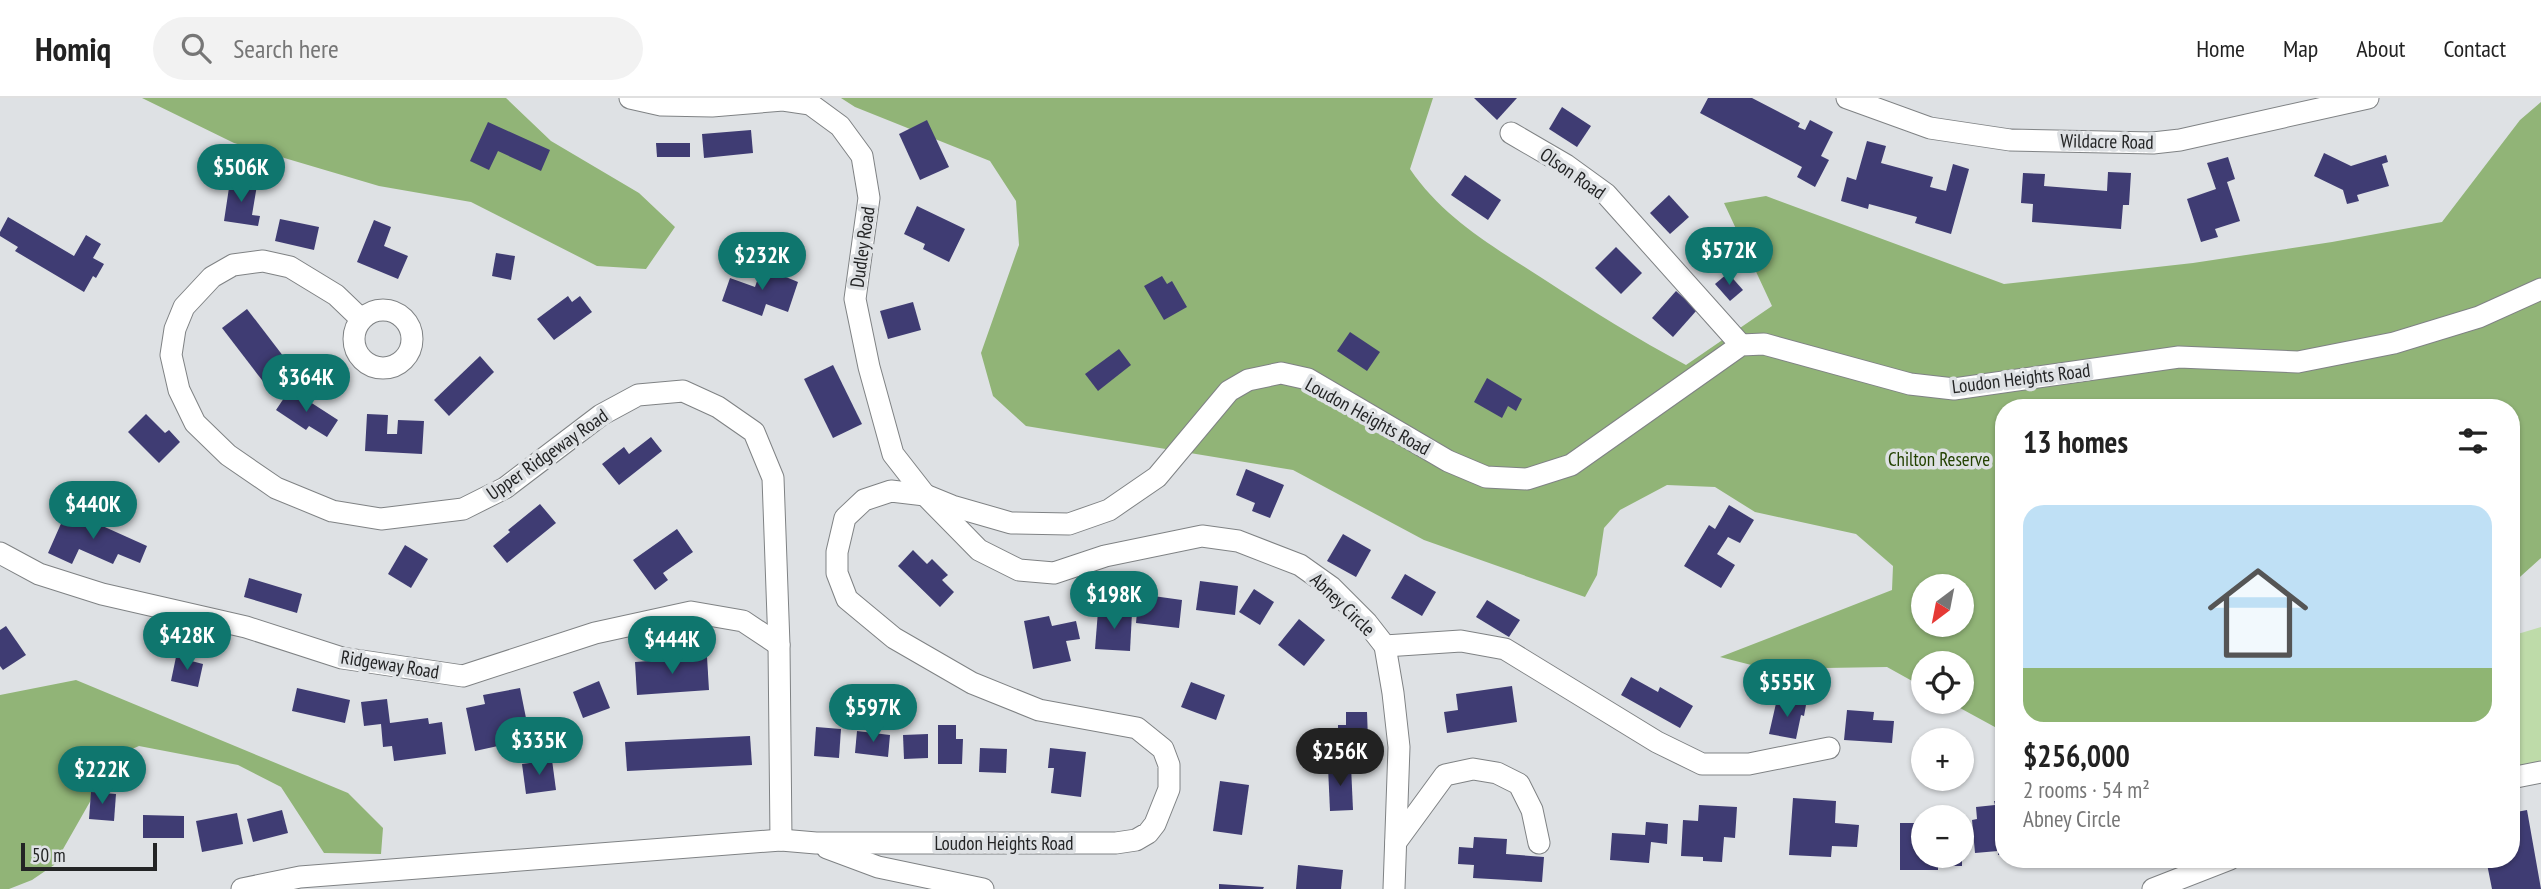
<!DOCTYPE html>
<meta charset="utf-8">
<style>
:root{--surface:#fff;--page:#f2f2f2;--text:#222;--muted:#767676;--line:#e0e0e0;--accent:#0f766e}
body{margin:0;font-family:"PT Sans Narrow",sans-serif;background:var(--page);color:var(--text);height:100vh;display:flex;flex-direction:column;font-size:26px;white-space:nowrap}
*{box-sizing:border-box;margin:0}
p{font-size:23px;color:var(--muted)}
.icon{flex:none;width:38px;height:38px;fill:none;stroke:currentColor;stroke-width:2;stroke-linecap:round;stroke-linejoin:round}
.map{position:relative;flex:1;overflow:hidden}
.side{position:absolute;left:1995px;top:301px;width:525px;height:469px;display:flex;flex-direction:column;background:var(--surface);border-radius:28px;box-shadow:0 2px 5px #0004}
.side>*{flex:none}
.needle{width:46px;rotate:212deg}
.fabs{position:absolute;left:1911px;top:476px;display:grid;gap:14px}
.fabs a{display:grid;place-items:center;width:63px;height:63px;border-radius:50%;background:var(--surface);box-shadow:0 2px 5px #0004;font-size:35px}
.scale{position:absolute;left:21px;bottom:18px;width:136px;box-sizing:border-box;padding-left:7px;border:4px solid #232425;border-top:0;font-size:19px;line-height:24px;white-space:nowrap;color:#232425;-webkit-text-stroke:5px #dee1e4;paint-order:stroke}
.price{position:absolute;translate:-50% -60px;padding:0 16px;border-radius:24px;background:var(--accent);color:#fff;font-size:23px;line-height:46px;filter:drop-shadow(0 2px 4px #0008)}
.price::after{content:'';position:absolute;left:50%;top:42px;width:21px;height:16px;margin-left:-10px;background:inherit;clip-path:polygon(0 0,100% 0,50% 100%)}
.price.on{background:#222;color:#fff}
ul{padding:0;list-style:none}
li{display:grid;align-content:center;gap:14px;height:371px;padding:0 28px}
li span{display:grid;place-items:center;height:217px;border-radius:21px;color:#555}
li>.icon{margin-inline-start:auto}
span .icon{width:126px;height:126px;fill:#fffc;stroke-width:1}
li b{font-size:30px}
h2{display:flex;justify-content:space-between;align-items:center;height:84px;padding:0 28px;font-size:30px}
header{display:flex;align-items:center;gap:42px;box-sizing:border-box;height:98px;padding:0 35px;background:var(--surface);border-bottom:2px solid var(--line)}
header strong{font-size:33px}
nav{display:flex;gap:38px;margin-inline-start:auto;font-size:24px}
.search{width:490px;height:63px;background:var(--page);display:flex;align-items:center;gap:18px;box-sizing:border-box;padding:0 24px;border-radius:38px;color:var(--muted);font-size:26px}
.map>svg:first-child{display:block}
</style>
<header>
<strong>Homiq</strong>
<div class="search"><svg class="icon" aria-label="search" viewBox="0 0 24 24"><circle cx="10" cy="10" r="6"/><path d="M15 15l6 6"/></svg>Search here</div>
<nav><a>Home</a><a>Map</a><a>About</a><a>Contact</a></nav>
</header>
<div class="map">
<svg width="2541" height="791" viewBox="0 0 2541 791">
<rect width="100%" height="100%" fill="#dee1e4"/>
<path fill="#bedba9" d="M2541,529v136l-30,6v-133z"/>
<g fill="#91b477" fill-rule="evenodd">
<path d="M142,0h364l45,43 88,52 36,34 -29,42 -49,-3 -126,-64 -92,-16 -145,-43z"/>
<path d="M841,0h592l-23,71c34,50 84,78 135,111 46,30 92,59 141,85l86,-59 -48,-103 42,-7 238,88 189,-21 139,-21 110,-20 78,-102 21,-18v456l-30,27v-177h-507v324l-55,-30h13v-39h-39v24l-36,-20 -120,2 -47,-12 172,-67 1,-24 -37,-32 -101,-22 -40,-25 -48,-2 -47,25 -16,18 -7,47 -12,22 -161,-57 -131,-70 -267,-44 -33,-30 -12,-43 38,-108 -3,-44 -26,-40 -135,-54zM1923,488h39v39h-39z"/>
<path d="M76,582l272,113 35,35 -2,26 -57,-1 -43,-66 -43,-22 -99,-19 -23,10 -62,109 -22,15 -23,9h-9v-194z"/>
</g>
<g fill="#3f3c73">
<path d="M1474,0h43l-20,22z"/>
<path d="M1708,0h44l48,25 -2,4 7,3 5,-10 23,12 -12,24 8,4 -14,27 -18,-10 5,-10 -102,-54z"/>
<path d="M1562,9l29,19 -14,21 -28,-18z"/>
<path d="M927,22l22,47 -29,13 -21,-46z"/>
<path d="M488,24l62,28 -9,21 -43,-20 -9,19 -19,-9z"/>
<path d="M751,32l2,23 -49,5 -2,-24z"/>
<path d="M1867,43l19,5 -5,17 52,14 -3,10 16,4 7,-27 16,5 -18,65 -36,-11 2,-6 -48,-13 -1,5 -27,-8 6,-24 9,3z"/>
<path d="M656,45h34v14h-33z"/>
<path d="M2324,55l27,13 35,-11 2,7 -6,2 7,22 -32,9 2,6 -12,3 -4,-14 -29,-14z"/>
<path d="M2228,59l7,22 -8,3 13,39 -25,8 3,8 -17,5 -14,-43 29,-10 -9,-26z"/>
<path d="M2108,74l23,1 -2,32h-6l-2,24 -89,-7 1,-18 -12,-1 2,-30 22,1 -1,12 63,5z"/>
<path d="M1465,77l36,25 -13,20 -37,-25z"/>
<path d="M230,83l27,4 -5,30 8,1 -2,10 -34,-5z"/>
<path d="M1669,97l20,22 -19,17 -20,-21z"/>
<path d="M917,108l48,23 -16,33 -26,-13 2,-5 -21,-10z"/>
<path d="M8,119l66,39 12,-21 15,9 -8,14 11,6 -8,14 -3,-2 -9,16 -69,-41 3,-4 -18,-11v-4z"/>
<path d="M280,121l39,8 -5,23 -39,-9z"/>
<path d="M374,122l17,7 -7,19 24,10 -10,23 -41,-17z"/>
<path d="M1616,149l26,26 -21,21 -26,-26z"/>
<path d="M496,155l19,3 -4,24 -19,-4z"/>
<path d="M763,165l19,7 -1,5 17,7 -10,30 -22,-8 -4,12 -40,-15 8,-23 25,9z"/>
<path d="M1728,175l15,17 -13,11 -15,-17z"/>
<path d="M1162,178l5,8 5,-3 15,26 -23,13 -20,-34z"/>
<path d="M1676,193l21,19 -24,27 -21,-19z"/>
<path d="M568,198l4,6 8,-6 12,16 -38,28 -17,-21z"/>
<path d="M913,204l8,28 -33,9 -8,-28z"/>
<path d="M247,211l43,56 -25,19 -43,-56z"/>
<path d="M1350,234l30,20 -13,19 -30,-20z"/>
<path d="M1119,251l12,16 -33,26 -13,-17z"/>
<path d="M480,258l14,16 -45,44 -15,-16z"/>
<path d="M833,267l29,59 -29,14 -29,-59z"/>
<path d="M1487,280l35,21 -6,12 -8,-5 -6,12 -28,-16z"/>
<path d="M290,291l48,31 -11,17 -18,-11 -3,4 -30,-20z"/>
<path d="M146,316l19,19 4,-3 11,12 -21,21 -31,-31z"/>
<path d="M367,316l21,1 -1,19h10l1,-14 26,1 -2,33 -57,-3z"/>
<path d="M651,339l11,14 -43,34 -17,-21 22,-17 5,7z"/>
<path d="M1246,371l38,16 -14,33 -18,-7 3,-8 -19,-8z"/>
<path d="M540,406l16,19 -49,40 -14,-17 17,-14 -2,-2z"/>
<path d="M1729,407l25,15 -14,23 -12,-6 -11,17 18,11 -14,23 -37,-22 25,-41 6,4z"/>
<path d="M67,412l80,36 -7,17 -22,-9 -5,10 -34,-15 -7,15 -24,-11z"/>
<path d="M677,431l16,23 -30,21 5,7 -13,10 -22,-30z"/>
<path d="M1343,436l28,16 -15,27 -29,-16z"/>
<path d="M405,447l23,14 -17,29 -23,-14z"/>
<path d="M913,452l14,14 5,-5 16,16 -6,5 12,12 -14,15 -42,-41z"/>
<path d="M1405,476l31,18 -14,24 -31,-18z"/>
<path d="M249,480l53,16 -5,19 -53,-16z"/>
<path d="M1200,483l38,5 -3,29 -39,-5z"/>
<path d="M1254,491l20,13 -14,23 -21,-13z"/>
<path d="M1146,497l36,5 -3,28 -43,-5 1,-11h7z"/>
<path d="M1487,502l33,20 -11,17 -33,-20z"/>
<path d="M1098,513l34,2 -2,38 -35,-2z"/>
<path d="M1049,518l3,10 24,-5 4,18 -14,2 5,20 -38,8 -9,-48z"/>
<path d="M1299,521l26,21 -21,26 -26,-21z"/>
<path d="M6,528l20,29 -23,15 -3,-4v-36z"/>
<path d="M176,559l27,7 -5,23 -27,-6z"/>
<path d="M707,559l2,33 -72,5 -2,-33z"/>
<path d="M1631,579l27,15 2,-5 33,19 -13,22 -59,-33z"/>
<path d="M599,583l11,27 -27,10 -10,-26z"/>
<path d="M1191,584l34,13 -9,25 -35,-13z"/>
<path d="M1512,588l5,36 -70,11 -3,-21 14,-2 -2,-16z"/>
<path d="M297,590l53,12 -5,23 -53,-12z"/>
<path d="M520,590l6,30 4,-1 6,27 -37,7 -1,-5 -23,5 -9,-43 19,-4 -2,-9z"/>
<path d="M387,601l3,24 38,-5 1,6 13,-2 4,32 -52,7 -2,-15 -9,1 -2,-23 -17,2 -3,-24z"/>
<path d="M1777,601l29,6 -2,11 -3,-1 -5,24 -27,-5z"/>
<path d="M1847,612l27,2 -1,8 21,1 -2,22 -48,-3z"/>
<path d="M1346,614h21l1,28h-30v-15h8z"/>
<path d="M938,627h18v14h7l-1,25h-24z"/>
<path d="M816,629l25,2 -2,29 -25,-2z"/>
<path d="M857,633l33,4 -2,22 -33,-4z"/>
<path d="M928,636v24l-24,1 -1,-24z"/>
<path d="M750,638l2,29 -125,6 -2,-29z"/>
<path d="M980,650l27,1 -1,24 -27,-1z"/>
<path d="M1050,650l36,4 -5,45 -30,-4 3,-25h-6z"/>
<path d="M552,662l4,30 -30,4 -4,-30z"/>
<path d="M1351,668l2,44 -23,1 -2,-44z"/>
<path d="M1220,683l29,4 -7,50 -29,-4z"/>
<path d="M91,694l25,2 -2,27 -25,-2z"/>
<path d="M1793,700l43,3 -1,22 24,2 -2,22 -25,-1 -1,11 -42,-2z"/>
<path d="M1994,703h10v54h-6v-4l-23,2 -3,-33 5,-1 -1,-12 19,-2z"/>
<path d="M1699,707l38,2 -2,31 -11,-1 -2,25 -19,-1v-4l-22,-1 2,-36 15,1z"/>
<path d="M282,712l6,23 -35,9 -6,-23z"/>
<path d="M2527,712l14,79h-49l-6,-30h25v-46z"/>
<path d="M237,715l6,31 -41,8 -6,-31z"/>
<path d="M143,717l41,1v22h-41z"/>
<path d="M1646,724l22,2 -1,20 -16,-2 -2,21 -39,-3 2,-27 33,2z"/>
<path d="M1900,725h23v33h15v14h-38z"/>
<path d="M1474,739l33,2 -1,15 38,3 -2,25 -69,-4 1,-13 -16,-1 1,-17 14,1z"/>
<rect x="1949" y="758" width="13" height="10"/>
<path d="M1298,767l45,5 -2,19h-45z"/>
<path d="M1219,786l45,3 -1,2h-44z"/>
</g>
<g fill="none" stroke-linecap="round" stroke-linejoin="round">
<g stroke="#7f8284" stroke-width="23">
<g id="minor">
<path d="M630,0l31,7 51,1 71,-6 27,4 30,22 22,30 7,42 -14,101 14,68 24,87 32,41 54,55 40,20 35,3 51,-17 97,-20 36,5 62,24 31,22 36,36 18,23 8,47 6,54 -5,142"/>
<path d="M1847,0l83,30 80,12 143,3 27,-3 188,-42"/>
<path d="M1511,35l55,32 40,29 135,151"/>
<circle cx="383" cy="241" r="29"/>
<path d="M361,221l-25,-24 -46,-28 -27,-6 -30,4 -21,12 -28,30 -9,22 -4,26 8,35 16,33 33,32 48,33 56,23 49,8 82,-10 42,-21 96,-73 37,-20 45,-4 35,16 36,25 19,46 6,167 2,195"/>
<path d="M0,455l39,21 63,20 144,33 96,31 121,18 132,-43 96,-21 52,9 36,24"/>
<path d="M1385,548l76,-5 44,8 152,93 45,22h47l80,-16"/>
<path d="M2511,680l30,-6"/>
<path d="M1396,744l49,-67 28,-6 24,4 22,11 13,26 7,33"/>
<path d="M827,750l51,19 105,22"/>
<path d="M242,791l58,-12 481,-37 35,3h300l20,-3 12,-7 7,-9 14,-35v-24l-6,-16 -26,-21 -98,-18 -67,-27 -78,-45 -47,-39 -10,-26v-21l8,-34 19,-18 27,-9 34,4 27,11 59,17 58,1 40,-14 48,-33 72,-86 19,-11 33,-7 27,6 140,82 38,16 41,2 44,-14 170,-120 23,-1 146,40 44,5 225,-32 119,5 96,-19 85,-26 62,-28"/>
<path d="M2153,791l77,-30"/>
</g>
</g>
<use href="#minor" stroke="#fff" stroke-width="21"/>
</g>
<g text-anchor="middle" stroke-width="7" stroke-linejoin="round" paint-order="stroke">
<g font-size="19" fill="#232425" stroke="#dee1e4">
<text transform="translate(2107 43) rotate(1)" y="7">Wildacre Road</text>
<text transform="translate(1573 75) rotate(35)" y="7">Olson Road</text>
<text transform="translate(862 149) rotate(-82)" y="7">Dudley Road</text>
<text transform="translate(2021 280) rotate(-7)" y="7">Loudon Heights Road</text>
<text transform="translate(1368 318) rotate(29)" y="7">Loudon Heights Road</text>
<text transform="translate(547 356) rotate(-35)" y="7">Upper Ridgeway Road</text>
<text transform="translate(1343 506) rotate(44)" y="7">Abney Circle</text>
<text transform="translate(390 566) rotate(9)" y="7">Ridgeway Road</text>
<text x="1004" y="752">Loudon Heights Road</text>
</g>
<g font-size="19" fill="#234200" stroke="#dee1e4">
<text x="1939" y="368">Chilton Reserve</text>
</g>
</g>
</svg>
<div class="fabs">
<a><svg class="needle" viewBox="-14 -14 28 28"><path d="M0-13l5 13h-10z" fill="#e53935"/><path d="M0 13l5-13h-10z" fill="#767676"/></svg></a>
<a><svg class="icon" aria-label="locate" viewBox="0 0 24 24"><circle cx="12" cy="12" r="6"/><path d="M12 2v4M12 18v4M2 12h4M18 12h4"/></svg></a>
<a>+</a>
<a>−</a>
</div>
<div class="scale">50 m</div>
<b class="price" style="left:241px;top:106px">$506K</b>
<b class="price" style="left:1729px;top:189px">$572K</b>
<b class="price" style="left:762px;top:194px">$232K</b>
<b class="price" style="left:306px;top:316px">$364K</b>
<b class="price" style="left:93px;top:443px">$440K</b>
<b class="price" style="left:1114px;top:533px">$198K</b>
<b class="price" style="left:187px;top:574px">$428K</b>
<b class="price" style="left:672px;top:578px">$444K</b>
<b class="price" style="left:1787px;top:621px">$555K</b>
<b class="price" style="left:873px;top:646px">$597K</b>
<b class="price" style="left:539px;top:679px">$335K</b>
<b class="price on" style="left:1340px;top:690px">$256K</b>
<b class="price" style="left:102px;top:708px">$222K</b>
<section class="side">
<h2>13 homes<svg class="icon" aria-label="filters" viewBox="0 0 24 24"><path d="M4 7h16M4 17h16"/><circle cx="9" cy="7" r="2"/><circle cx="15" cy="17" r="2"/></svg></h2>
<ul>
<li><span style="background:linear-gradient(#bfe0f5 75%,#8fb573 0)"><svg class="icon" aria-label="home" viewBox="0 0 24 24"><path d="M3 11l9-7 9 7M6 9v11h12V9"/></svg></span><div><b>$256,000</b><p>2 rooms · 54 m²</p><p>Abney Circle</p></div></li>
</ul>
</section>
</div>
